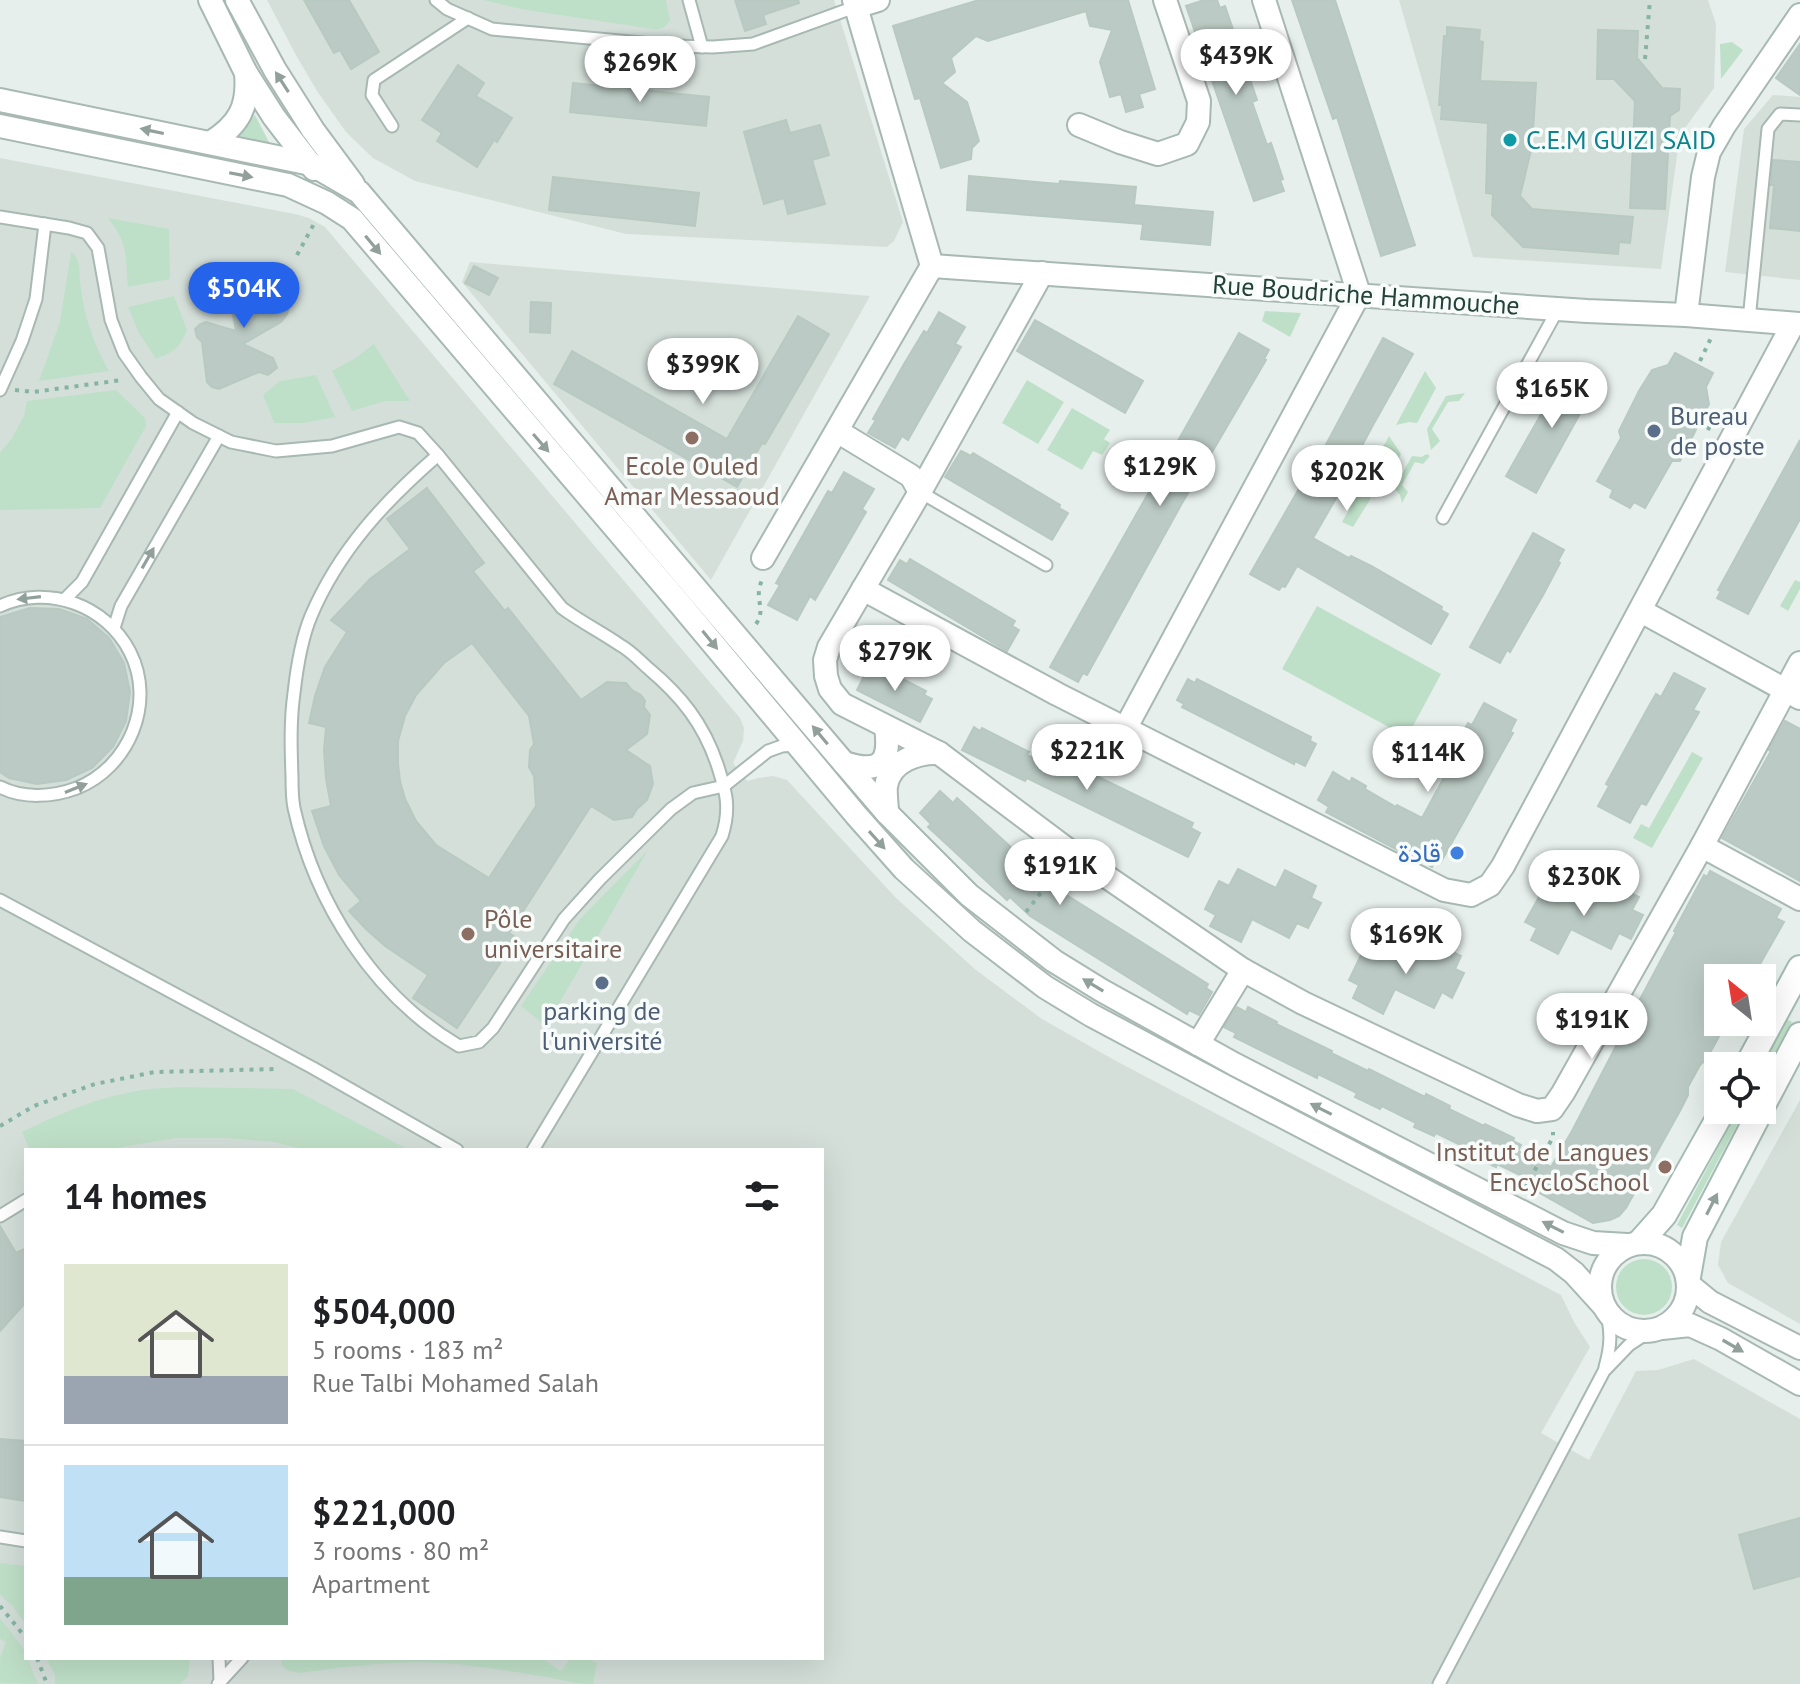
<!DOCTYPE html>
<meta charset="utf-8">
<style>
:root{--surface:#fff;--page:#f2f2f2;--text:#202124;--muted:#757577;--line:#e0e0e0;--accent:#2563eb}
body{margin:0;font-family:"PT Sans",Vazirmatn,sans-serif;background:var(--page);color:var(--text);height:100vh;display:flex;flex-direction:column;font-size:30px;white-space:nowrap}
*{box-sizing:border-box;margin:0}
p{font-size:26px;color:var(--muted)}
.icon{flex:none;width:44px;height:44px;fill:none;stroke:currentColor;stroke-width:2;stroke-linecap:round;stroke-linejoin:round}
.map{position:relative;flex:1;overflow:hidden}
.drawer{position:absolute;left:24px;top:1148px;width:800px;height:512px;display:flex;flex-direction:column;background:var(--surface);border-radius:0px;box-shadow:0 8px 32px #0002}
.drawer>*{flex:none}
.needle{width:52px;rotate:330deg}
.tools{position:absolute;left:1704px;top:964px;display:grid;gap:16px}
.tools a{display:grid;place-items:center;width:72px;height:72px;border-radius:0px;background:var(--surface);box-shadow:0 8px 32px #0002;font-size:40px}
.price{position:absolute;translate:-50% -68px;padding:0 18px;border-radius:28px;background:#fff;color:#222;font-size:26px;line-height:52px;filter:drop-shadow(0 2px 4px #0008)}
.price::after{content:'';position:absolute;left:50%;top:48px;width:24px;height:18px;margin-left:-12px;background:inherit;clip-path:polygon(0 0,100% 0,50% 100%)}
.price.active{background:var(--accent);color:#fff}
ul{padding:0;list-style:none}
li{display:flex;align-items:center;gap:24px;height:200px;padding:0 40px}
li+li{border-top:2px solid var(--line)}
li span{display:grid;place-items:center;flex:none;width:224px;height:160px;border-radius:0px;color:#555}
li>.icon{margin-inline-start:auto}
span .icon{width:96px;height:96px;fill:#fffc;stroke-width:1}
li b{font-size:34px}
h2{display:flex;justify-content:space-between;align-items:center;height:96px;padding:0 40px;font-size:34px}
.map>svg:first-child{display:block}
</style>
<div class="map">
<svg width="1800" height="1684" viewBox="0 0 1800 1684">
<rect width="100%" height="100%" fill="#e6efeb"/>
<g fill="#d4dfda" fill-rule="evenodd">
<path d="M267,0h567l69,222 -9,19 -7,6 -261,-13 -211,-53 -42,-23 -27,-26 -29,-41 -20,-34z"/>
<path d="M1399,0h309l8,24 -2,64 -34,47 -19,134 -188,-12z"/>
<path d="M1773,95l27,2v183l-75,-8 19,-143z"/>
<path d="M0,158l295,56 14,4 16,9 415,491 4,10 -1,13 -10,22 14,18 12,-3 14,-2 14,4 109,118 80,72 66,49 74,42 445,234 13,27 16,25 -49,86 48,27 47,-89 22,-1 36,-11 106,60v265h-1800zM26,1150h796v508h-796z"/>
<path d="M470,262l400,34 -159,284 -249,-298z"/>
<path d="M1800,1100v224l-72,-41 -10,-18 3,-23z"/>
</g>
<g fill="#bfe0c8">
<path d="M483,0h183l4,20c-5,8 -9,10 -18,9l-131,-20z"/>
<path d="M1732,42l11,8 -22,29 -1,-35z"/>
<path d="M255,115l15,29 -33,-8z"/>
<path d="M108,218l61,11 1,50 -42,8c-3,-33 1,-42 -20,-69z"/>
<path d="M71,252c10,7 8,17 9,29 3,32 13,62 29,90l-70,10 21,-59z"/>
<path d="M174,296l13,34c-8,19 -12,21 -31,29l-17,-26 -11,-26z"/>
<path d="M1265,311l36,2 -11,24 -28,-16z"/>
<path d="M374,344l36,57h-25l-33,10 -20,-40 22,-12z"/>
<path d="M1425,371l11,17 -19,35 -8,-1 -13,3z"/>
<path d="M316,375l19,42 -31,6h-30l-11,-28 17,-14z"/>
<path d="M1027,380l37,22 -26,42 -36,-21z"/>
<path d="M116,390l29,28 1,8 -46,82 -100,2v-57l12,-15 12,-22 3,-15z"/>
<path d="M1465,393l-6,8 -11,1 -16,27 8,12 -9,9 -4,-21 19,-33z"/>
<path d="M1072,408l38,22 -6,9 6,4 -8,12 -9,-4 -11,19 -35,-20z"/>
<path d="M1389,436l12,18 -13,25 -23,1z"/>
<path d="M1427,454l3,2 -7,8 -8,-2 -13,23 6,7 -6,11 -2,-8 -6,-7 18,-32 9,1z"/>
<path d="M1359,492l12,6 -18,29 -11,-5z"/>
<path d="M1795,580l5,2v7l-12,22 -8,-5z"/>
<path d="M1317,606l124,68 -34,63 -125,-68z"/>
<path d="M1692,752l11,6 -51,90 -19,-10 8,-14 8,4z"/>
<path d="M648,850l-102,176 -25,-20 59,-87z"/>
<path d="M1786,1019l6,3 -30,56 -1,-12z"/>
<path d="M182,1087l111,2 116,61h-103l-31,-8 -48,-4h-52l-70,12h-75l-8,-18c35,-17 71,-33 109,-40 17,-4 35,-4 51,-5z"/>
<path d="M1738,1110h7l-63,118 -5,-3z"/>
<circle cx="1644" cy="1287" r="28"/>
<path d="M0,1563l26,3v58l-13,-17 -13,-13z"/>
<path d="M0,1618l23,30 15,36 -38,-1v-25l6,-16 -6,-3z"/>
<path d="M46,1658h144l-2,19 -9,7h-124v-9z"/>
<path d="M282,1658h259l20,13 10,-13h16l10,5 -4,21c-16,0 -22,-2 -37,-5 -30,-6 -61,-10 -91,-14 -56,-7 -110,1 -166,8l-10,-2 -8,-6z"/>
</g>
<g fill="#bbcac4" stroke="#b8c9c2" stroke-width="2" fill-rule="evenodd">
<path d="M304,0h45l30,52 -28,17 -11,-19 -6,3z"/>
<path d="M735,0h63l1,3 -36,12 3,9 -21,7z"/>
<path d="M979,0h149l27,89 -16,5 4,13 -17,5 -5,-18 -11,3 -10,-35 12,-32 -22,-4 -4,-15 -98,30 -12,-5 -25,22 4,14 -13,11 25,19 12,39 -7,7 -1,11 -30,9 -21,-70 -5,1 -22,-73z"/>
<path d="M1204,0h13l3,8 5,-2 32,94 -5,2 15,43 4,-2 12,36 -3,1 4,11 -30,10 -68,-195z"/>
<path d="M1292,0h43l80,245 -34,11 -44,-139 -4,2z"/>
<path d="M1447,27l33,3 -1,11 4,1 -3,39 56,2 -4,63 -12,50 12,13 101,8 -3,26 -11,-1 -1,12 -95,-7 -31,-32 1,-21 -7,-1 2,-70 -47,-4 1,-14h-3l5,-69h3z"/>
<path d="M1598,30l40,1 -1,27 25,30 18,1 -1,21 -9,6 -5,93 -35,-1 5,-107 -21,-22h-17z"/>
<path d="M1800,44v51l-24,-17z"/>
<path d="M458,65l26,18 -8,13 36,22 -15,24 -3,-2 -17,27 -40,-26 5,-8 -20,-13z"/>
<path d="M573,83l136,14 -3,29 -136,-14z"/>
<path d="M786,120l4,13 30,-8 9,30 -17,5 13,44 -37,10 -4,-16 -20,6 -20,-72z"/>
<path d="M1773,160l27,2v69l-30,-3 4,-43h-3z"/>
<path d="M969,176l90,8 1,-3 76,6 -2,18 79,7 -3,33 -69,-6 2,-15 -176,-14z"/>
<path d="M553,177l146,16 -4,33 -146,-16z"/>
<path d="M474,266l24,12 -9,17 -24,-12z"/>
<path d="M260,270l10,2 12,8 6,9 2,15 -3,10 -6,8 -38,22 30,14 4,10 -9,7 -9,-3 -40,17 -7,-2 -5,-5 -5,-40 -5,-5 -2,-8 5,-5 6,-2 30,9 -5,-29 2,-11 4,-9 8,-7z"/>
<path d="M531,302l20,1 -1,30 -20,-1z"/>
<path d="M939,312l26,15 -10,17 6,3 -53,93 -6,-4 -7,12 -27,-15 8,-13 -3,-1 31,-55 20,-33 3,2z"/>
<path d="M798,316l31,18 -64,110 -3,-1 -25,44 -183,-103 18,-33 155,88z"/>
<path d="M1035,320l108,61 -18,32 -108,-62z"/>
<path d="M1239,333l30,17 -5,9 2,1 -85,145 -94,170 -4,-2 -5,9 -28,-15z"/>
<path d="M1383,338l30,16 -40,71 -33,62 2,1 -29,50 36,20 2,-2 22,11 69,40 -1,3 7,4 -17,30 -134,-78 -12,21 -3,-1 -3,4 -29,-16 62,-108 2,1z"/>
<path d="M1675,353l38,20 -7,14 3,17 -29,57h-8l-27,47 -11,-6 -4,6 -20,-11 3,-7 -16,-9 24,-43 -2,-7 20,-40 13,-21 16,-5z"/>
<path d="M1568,367l29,16 -61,110 -30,-17z"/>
<path d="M1800,440v79l-52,95 -31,-16 4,-7 -3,-1z"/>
<path d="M961,451l10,5 2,-3 87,52 -1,3 9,5 -16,27 -107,-63z"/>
<path d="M844,472l30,17 -12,20 4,3 -51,88 -5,-4 -13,24 -29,-15 12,-20 -4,-2 52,-92 4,2z"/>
<path d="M427,488l57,75 -11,8 32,40 3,-3 73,92 26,-18 19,1 6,7 9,5 4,6 -1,6 6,8 -3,19 -21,16 24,16 3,18 -6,16 -10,9 -5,8 -18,3 -23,-14 -82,127 8,5 -60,90 -44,-30 15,-23 -43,-29 -19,-17 -17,-18 12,-10 -22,-26 -15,-29 -12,-35 19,-5 -5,-27 -2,-29 2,-23 -17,-4 6,-27 10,-29 22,-35 -16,-12 39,-41 40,-30 -23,-30zM472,643l57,73 5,28 -4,6 -1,17 5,9 2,30 -47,72 -53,-33 -20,-24 -11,-22 -5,-18 -2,-17v-23l7,-25 11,-21 28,-32z"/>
<path d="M1533,533l31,17 -6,11 2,2 -17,32 -33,57 -3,-2 -7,13 -30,-16z"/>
<path d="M910,559l105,62 -3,5 7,4 -12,21 -119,-71 12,-20 7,4z"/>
<path d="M30,608l29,1 28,10 22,19 15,25 6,29 -4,29 -13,26 -21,21 -26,12 -29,4 -28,-6 -9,-6v-155z"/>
<path d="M879,667l47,24 -2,4 8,4 -12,23 -63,-32 11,-22 8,4z"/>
<path d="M1674,673l31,16 -12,21 6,2 -53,93 -5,-2 -11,20 -32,-17 11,-20 -3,-2 43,-78 7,-12 5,3z"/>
<path d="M1188,679l7,4 2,-4 114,58 -1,4 6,3 -11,22 -10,-5 -1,3 -112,-57 2,-3 -7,-4z"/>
<path d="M1484,703l32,17 -6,12 3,1 -72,129 -5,-3 -4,8 -30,-17 -1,2 -75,-40 3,-5 -11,-7 15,-28 17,10 2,-4 14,8 -1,3 31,18 1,-2 25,13 25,-46 -4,-3 25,-46 4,2z"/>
<path d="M1785,721l15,8v152l-78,-43 49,-87 -2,-1z"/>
<path d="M974,727l6,4 2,-3 47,24 -2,3 39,19 4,-7 9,4 1,-3 113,55 -2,5 9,5 -12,24 -161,-79 -2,3 -63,-31z"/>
<path d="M940,791l13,12 4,-5 100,91 151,95 -2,4 6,4 -13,23 -10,-5 -2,4 -157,-98 -20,-19 -3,3 -79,-73 3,-3 -11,-11z"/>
<path d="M1238,869l38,19 9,-18 31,16 -5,12 10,5 -13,25 -11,-5 -8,15 -37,-19 -11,23 -31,-16 6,-11 -11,-6 14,-28 10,5z"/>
<path d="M1710,871l71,38 -5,9 8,4 -32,56h-34v44h9l-21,38 -6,5 -12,22v8l-7,14 -55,99 -7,8 -9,4 -17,3 -55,-31 3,-7 -44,-21 -1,3 -21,-10 2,-4 -41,-20 -2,3 -20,-9 2,-4 -34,-17 -2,3 -25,-12 2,-4 -39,-19 -1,4 -83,-41 2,-4 -12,-6 13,-20 9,5 2,-5 29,15 -1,2 56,27 -1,2 37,18 1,-2 56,28 1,-3 24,12 -1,3 35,17 1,-2 29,14 -1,3 8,4 -3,6 33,16 21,-36 57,-110 -4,-2 10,-18 3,2 38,-71 -2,-1 30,-56 3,2z"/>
<path d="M1607,882l32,15 -7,13 11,5 -12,24 -12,-6 -8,16 -40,-20 -13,25 -27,-14 6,-12 -12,-6 14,-25 10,5 8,-16 38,19z"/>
<path d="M1429,940l32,16 -6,13 9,4 -12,25 -10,-6 -8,16 -39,-19 -12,25 -30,-16 6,-13 -10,-5 14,-29 11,6 7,-14 38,18z"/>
<path d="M0,1226l16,27 10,-5v54l-26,29z"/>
<path d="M0,1439l26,2v60l-26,-4z"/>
<path d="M1800,1518v58l-46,13 -15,-54z"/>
</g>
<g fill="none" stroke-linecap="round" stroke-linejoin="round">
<g stroke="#a8b8b2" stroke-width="15">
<g id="service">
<path d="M436,0l11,9 45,20 182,17 39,1 40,-3 102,-37"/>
<path d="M689,0l13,47"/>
<path d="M392,126l-20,-31 2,-15 94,-62"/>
<path d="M0,217l69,11 18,5 11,15 13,72 13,33 17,24 18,22 34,24 38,19 45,9 56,-5 67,-19 19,6 20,22 124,153c19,14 39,24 58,37 11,6 20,16 29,24 32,27 54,54 68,95 9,28 14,43 5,72l-189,314"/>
<path d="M1749,320l19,-191 12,-15 20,1"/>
<path d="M0,390l22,-49 14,-42 9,-75"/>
<path d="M438,455c-53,46 -99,95 -127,161 -10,24 -14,50 -17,77 -4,28 -3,56 -2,84 0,10 0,21 2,31 21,95 80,188 165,238l20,-4 14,-14 71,-109 36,-40 71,-70 22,-16 31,-7 44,-35 14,-5 13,-1"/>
<path d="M920,492l126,73"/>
<path d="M1443,518l115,-209"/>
<path d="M65,599l17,-17 96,-170"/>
<path d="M0,606c48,-22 106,-1 130,46 26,51 -1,115 -53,136 -24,9 -54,11 -77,-1"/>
<path d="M114,628l7,-22 98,-170"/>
<path d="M0,900l313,168 144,82"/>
<path d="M0,1216l26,-16"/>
<path d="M1605,1367c6,-21 7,-37 0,-58"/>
<path d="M0,1537l26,4"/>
<path d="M219,1658l1,24"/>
<path d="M218,1684l24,-26"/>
<path d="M1439,1684l165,-313 25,-26 23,-15"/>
</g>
</g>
<g stroke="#a8b8b2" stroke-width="26">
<g id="minor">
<path d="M210,0l36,73 28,44 40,52"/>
<path d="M237,0l38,70 38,60 40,54"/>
<path d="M855,7l23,-7"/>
<path d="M0,100l311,64 48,28 485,571 43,50 82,82 85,66 47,29 133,74 329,169 30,10 34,2"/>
<path d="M1079,125l41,17 38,12 29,-10 11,-22 1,-21 -34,-101"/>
<path d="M0,126l288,59 39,18 25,16 328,385 176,211 48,54 68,62 73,56 46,28 135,72 330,172 18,14 30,33"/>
<path d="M210,143c29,-18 39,-36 36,-70"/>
<path d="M932,266l655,45 99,4 114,9"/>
<path d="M1042,273l-122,219 -91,155 -4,13 1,16 4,13 12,15 97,49 133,100 171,117 60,33 215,102 19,6 15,-2 11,-16 139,-247 98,-183"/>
<path d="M1686,315l17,-138 6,-25 15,-26 76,-111"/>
<path d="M837,431l74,45 9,16"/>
<path d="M763,558l169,-292 -78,-266"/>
<path d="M863,589l194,105 387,196 27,5 19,-10 13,-19 290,-542"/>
<path d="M1641,611l159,87"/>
<path d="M1125,729l234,-435 -95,-294"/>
<path d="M844,763c36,11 47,1 42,-36"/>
<path d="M887,813c0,-9 -2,-19 -1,-27 4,-25 32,-34 53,-33"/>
<path d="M1702,846l98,53"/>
<path d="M1198,1044l45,-74"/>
<circle cx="1644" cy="1287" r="44"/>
<path d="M1688,1284l22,18 90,46"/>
<path d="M1662,1328l28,-3 31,14 79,45"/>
</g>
</g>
<g stroke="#a4bbb3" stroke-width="28">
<g id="secondary">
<path d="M1747,1066l53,-98"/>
<path d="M1762,1107l38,-72"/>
<path d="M1640,1242l24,-27 59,-105"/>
<path d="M1688,1277l7,-40 66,-127"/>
</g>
</g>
<g stroke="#86b3a5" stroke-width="4" stroke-dasharray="4 6" stroke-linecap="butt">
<path d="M1645,59l5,-59"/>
<path d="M297,255l18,-33"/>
<path d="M1700,361l11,-23"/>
<path d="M15,390l18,2 89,-12"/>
<path d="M1698,423l16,8"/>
<path d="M756,624c11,-16 -3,-24 6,-44"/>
<path d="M1026,912l34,-44"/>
<path d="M0,1126l34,-20 61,-22 60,-12 123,-3"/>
<path d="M1525,1188l28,-51v-5"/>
<path d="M0,1606l26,32"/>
<path d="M37,1658l10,26"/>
</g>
<use href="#service" stroke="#fff" stroke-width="11"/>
<use href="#minor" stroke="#fff" stroke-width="22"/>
<use href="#secondary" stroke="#fff" stroke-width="24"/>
</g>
<defs><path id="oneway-solid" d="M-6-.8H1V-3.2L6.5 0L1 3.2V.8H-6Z" transform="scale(2)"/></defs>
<g fill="#92a09c">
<use href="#oneway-solid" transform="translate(282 82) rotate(-123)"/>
<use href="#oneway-solid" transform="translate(152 131) rotate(-168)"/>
<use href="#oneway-solid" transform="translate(241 175) rotate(11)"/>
<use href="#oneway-solid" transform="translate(373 245) rotate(50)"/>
<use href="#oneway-solid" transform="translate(541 443) rotate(49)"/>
<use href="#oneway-solid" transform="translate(148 558) rotate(-60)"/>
<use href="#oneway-solid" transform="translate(29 598) rotate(173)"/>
<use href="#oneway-solid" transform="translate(710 640) rotate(51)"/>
<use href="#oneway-solid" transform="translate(820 735) rotate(-130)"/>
<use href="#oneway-solid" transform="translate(76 788) rotate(-22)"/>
<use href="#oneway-solid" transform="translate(877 840) rotate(48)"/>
<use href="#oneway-solid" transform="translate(1093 985) rotate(-149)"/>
<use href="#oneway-solid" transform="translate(1321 1109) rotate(-153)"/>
<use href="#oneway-solid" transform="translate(1712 1204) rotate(-63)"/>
<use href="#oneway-solid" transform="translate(1553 1227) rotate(-153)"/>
<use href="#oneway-solid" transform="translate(1733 1346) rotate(30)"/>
</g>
<circle fill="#0f9aa8" stroke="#f7fbf9" stroke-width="3" cx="1510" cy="140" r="8"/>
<g fill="#5c6f8a" stroke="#f7fbf9" stroke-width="3">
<circle cx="1654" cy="431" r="8"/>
<circle cx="602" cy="983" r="8"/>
</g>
<g fill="#8d6e63" stroke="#f7fbf9" stroke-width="3">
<circle cx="692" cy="438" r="8"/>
<circle cx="468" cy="934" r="8"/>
<circle cx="1665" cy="1167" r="8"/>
</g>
<circle fill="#3f7fe0" stroke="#f7fbf9" stroke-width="3" cx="1457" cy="853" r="8"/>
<g text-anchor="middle" stroke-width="7" stroke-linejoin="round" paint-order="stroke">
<g font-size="26" fill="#0d838f" stroke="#f7fbf9" text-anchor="start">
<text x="1526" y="149">C.E.M GUIZI SAID</text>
</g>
<g font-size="26" fill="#24423a" stroke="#f7fbf9">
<text transform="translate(1366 295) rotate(4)" y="9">Rue Boudriche Hammouche</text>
</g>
<g font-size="26" fill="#4e5e75" stroke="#f7fbf9" text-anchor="start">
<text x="1670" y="425">Bureau<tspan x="1670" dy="30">de poste</tspan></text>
<text x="602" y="1020" text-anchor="middle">parking de<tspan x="602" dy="30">l'université</tspan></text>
</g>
<g font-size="26" fill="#785e54" stroke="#f7fbf9">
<text x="692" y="475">Ecole Ouled<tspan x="692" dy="30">Amar Messaoud</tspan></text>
<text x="484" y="928" text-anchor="start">Pôle<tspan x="484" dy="30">universitaire</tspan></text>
<text x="1649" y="1161" text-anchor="end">Institut de Langues<tspan x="1649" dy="30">EncycloSchool</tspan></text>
</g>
<g font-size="26" fill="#366cbe" stroke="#f7fbf9" text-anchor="end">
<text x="1441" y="862">قادة</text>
</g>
</g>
</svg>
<div class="tools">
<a><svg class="needle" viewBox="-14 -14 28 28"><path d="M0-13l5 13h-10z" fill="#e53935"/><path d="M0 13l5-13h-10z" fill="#757577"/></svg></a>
<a><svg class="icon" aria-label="locate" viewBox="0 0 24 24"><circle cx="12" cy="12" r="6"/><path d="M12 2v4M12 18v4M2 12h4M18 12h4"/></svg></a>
</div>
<b class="price" style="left:1236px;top:97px">$439K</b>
<b class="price" style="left:640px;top:104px">$269K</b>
<b class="price active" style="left:244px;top:330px">$504K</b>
<b class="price" style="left:703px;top:406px">$399K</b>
<b class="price" style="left:1552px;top:430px">$165K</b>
<b class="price" style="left:1160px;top:508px">$129K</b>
<b class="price" style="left:1347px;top:513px">$202K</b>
<b class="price" style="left:895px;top:693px">$279K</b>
<b class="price" style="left:1087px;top:792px">$221K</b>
<b class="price" style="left:1428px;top:794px">$114K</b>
<b class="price" style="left:1060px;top:907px">$191K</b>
<b class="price" style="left:1584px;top:918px">$230K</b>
<b class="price" style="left:1406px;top:976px">$169K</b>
<b class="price" style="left:1592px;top:1061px">$191K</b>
<section class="drawer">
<h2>14 homes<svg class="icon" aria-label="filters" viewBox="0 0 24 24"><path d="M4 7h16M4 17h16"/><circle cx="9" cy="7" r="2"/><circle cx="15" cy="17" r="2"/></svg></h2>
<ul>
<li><span style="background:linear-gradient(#dfe7d0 70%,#9aa5b1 0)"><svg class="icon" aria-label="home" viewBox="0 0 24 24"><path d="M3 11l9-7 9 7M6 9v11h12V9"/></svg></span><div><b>$504,000</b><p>5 rooms · 183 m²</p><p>Rue Talbi Mohamed Salah</p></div></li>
<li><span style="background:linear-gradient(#bfe0f5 70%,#7fa58c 0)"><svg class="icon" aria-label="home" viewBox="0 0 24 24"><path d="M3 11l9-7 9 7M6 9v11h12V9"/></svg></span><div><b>$221,000</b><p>3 rooms · 80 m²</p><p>Apartment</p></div></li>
</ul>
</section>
</div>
